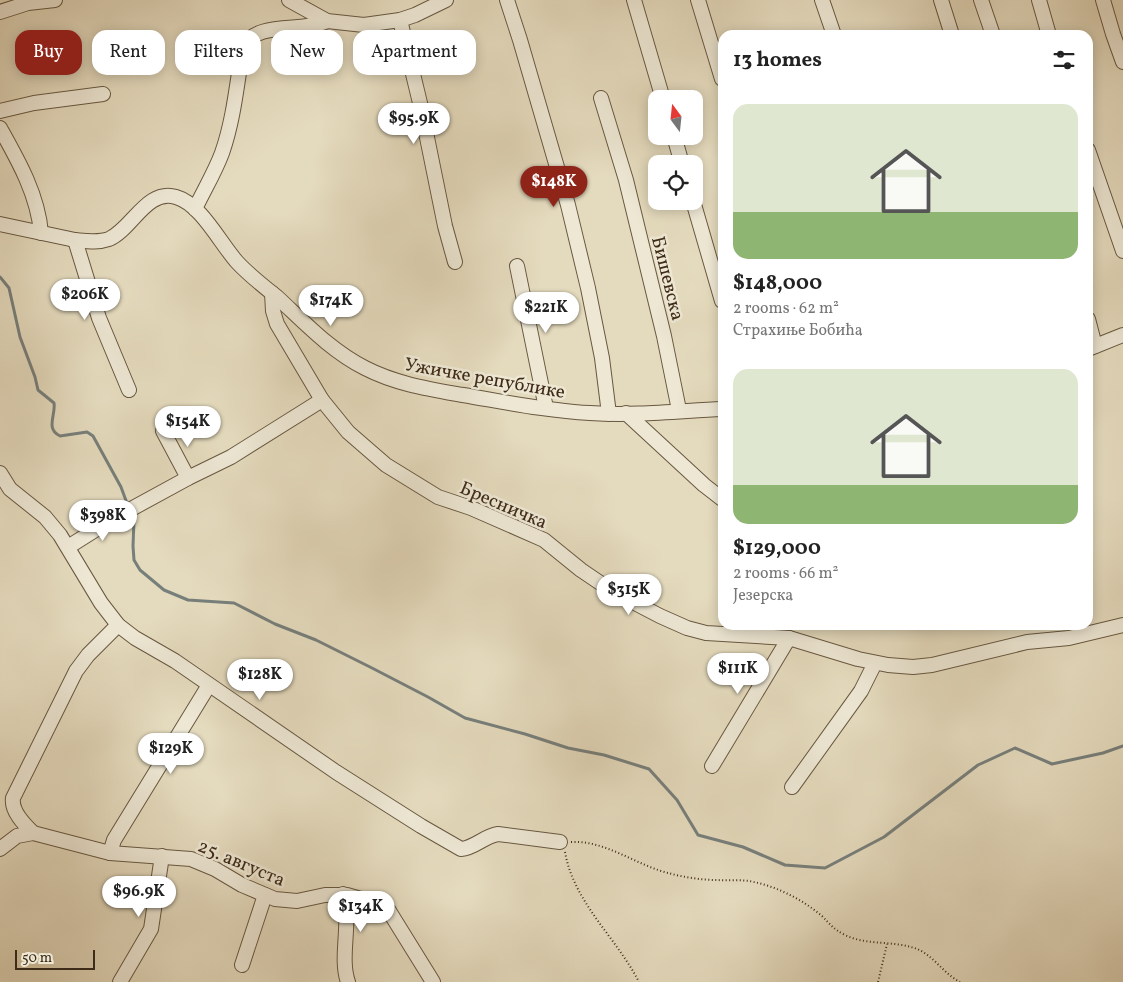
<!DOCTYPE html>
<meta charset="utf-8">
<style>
:root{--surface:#fff;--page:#f6f6f6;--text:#222;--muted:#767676;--accent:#8f2418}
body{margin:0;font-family:Vollkorn,serif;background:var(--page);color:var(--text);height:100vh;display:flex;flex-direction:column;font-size:19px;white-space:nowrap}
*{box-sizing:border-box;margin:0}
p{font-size:16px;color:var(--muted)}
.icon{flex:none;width:28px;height:28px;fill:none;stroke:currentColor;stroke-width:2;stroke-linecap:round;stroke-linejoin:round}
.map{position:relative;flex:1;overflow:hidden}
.drawer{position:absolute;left:718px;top:30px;width:375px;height:600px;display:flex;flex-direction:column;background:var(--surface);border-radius:15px;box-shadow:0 2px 12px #0003}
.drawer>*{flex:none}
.hud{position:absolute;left:15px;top:30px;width:475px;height:45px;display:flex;gap:10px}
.needle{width:32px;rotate:345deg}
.controls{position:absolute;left:648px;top:90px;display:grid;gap:10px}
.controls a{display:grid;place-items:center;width:55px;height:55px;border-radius:10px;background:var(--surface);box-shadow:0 2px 12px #0003;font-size:25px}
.scale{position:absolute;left:15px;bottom:12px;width:80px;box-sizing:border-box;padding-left:5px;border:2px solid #3f2c18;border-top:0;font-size:14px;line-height:18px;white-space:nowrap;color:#3f2c18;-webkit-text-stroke:4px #ede7d4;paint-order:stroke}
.price{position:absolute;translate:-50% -42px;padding:0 11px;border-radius:18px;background:#fff;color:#222;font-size:16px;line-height:32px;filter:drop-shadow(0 1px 2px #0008)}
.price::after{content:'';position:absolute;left:50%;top:30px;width:15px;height:11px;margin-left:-8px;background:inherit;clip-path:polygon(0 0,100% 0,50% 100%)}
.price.on{background:var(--accent);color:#fff}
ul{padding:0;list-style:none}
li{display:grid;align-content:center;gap:10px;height:265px;padding:0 15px}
li span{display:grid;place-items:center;height:155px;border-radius:15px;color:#555}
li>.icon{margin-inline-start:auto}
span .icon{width:90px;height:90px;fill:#fffc;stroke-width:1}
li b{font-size:21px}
h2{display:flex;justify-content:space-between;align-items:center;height:60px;padding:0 15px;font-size:21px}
.chip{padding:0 18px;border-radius:15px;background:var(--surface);box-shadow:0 2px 12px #0003;font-size:18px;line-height:45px}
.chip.on{background:var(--accent);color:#fff}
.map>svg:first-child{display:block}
</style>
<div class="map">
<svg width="1123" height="982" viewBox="0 0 1123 982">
<rect width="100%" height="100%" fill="#e4dabd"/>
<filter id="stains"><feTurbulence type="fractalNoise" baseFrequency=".004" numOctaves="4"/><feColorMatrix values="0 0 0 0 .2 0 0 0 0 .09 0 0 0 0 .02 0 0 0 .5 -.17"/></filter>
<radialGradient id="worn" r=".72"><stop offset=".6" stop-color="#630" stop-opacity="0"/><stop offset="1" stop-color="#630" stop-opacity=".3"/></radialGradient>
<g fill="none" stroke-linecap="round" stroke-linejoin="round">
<g stroke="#777f7b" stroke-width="3">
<path d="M0,277l9,11 11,49 15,40 3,13 16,13c2,12 -9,26 6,33l27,-4 6,4 28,51 7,19"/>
<path d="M131,512l3,8 -1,26 1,14 6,10 24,20 24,10 46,3 41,21 41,16 56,28 56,29 37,21 60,16 43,14 36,7 45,14 28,31 21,35 45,12 42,18 40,3 59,-31 94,-72 37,-17 37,16 51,-11 20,-7"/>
</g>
<g stroke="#685841" stroke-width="16">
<g id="minor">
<path d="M289,0l38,21 37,4 36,-5 15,-5 31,-15"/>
<path d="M507,0l13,40 48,165 20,83 14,70 7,56"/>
<path d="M634,0l29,99"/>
<path d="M698,0l24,79"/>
<path d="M822,0l12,35"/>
<path d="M941,0l11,35"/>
<path d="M981,0l12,35"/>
<path d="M1039,0l10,35"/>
<path d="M1103,0l10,34 10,28"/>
<path d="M0,12l28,-9 27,-3"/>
<path d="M400,20l20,83 25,123 10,36"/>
<path d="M601,98l25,82 38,156 15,74"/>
<path d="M0,111l34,-8 69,-9"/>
<path d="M0,128c18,32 38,67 41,105"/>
<path d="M674,136l8,28"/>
<path d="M1088,150l35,101"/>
<path d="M693,201l29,100"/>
<path d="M195,209c9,-19 20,-37 27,-56 12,-34 15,-71 21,-106 14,-27 60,-14 84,-26"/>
<path d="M0,224l75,16c11,1 23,3 34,-1 23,-10 38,-51 67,-42 25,7 44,46 61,65 12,13 26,24 40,35 27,25 54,54 88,71 31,16 64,21 98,27 42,7 85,16 127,18 44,3 89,-2 132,-4"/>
<path d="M75,240l24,78 30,72"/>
<path d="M517,266l29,142"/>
<path d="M272,293l1,18 4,13 45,76 26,32 38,33 52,32 33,11 73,32 37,30 31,21 48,25 27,12 19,5 83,5 69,21 30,6 25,2 19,-2 95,-23 42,-4 54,-13"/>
<path d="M1088,319l7,27"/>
<path d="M1088,349l35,-14"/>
<path d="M626,413l78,72 18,14"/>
<path d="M163,431l25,47"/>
<path d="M0,473l10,16 35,28 15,18 41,68 17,22 17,13 40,23 161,111 85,54 40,23c14,-1 23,-13 37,-15l62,8"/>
<path d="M68,547l43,-27 77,-42 43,-21 91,-57"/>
<path d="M712,766l77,-128"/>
<path d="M792,787l69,-96 14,-28"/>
<path d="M33,833c-9,-9 -22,-22 -20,-35l63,-127 12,-16 30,-30"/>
<path d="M0,849l17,-13 16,-3 77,20 81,6 24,10 27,16 33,14 22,2 28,-6h22l34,10 8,6 44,71"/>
<path d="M110,853l4,-13 95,-155"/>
<path d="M343,894c9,28 -4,63 5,88"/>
<path d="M242,965l23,-70"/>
<path d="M120,982l31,-53 11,-73"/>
</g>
</g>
<g stroke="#3f2c18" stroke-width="2" stroke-dasharray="1 2.5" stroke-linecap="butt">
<path d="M571,842c34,-2 65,23 97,31 15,4 33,7 49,7 12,1 25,-1 37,2 24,5 49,18 68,34 8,8 11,13 23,19 20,10 45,6 66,12 21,5 30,25 49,35"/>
<path d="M565,852c9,51 51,85 74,130"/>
<path d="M878,982l9,-38"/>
</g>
<use href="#minor" stroke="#ede7d4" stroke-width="14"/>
</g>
<g text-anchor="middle" stroke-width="5" stroke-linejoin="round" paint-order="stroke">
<g font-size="19" fill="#3f2c18" stroke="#ede7d4">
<text transform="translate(669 278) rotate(76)" y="7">Бишевска</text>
<text transform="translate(485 377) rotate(10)" y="7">Ужичке републике</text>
<text transform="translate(504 504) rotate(23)" y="7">Бресничка</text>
<text transform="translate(242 862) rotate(23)" y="7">25. августа</text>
</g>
</g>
<rect width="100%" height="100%" filter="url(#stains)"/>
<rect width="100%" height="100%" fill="url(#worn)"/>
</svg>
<div class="controls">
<a><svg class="needle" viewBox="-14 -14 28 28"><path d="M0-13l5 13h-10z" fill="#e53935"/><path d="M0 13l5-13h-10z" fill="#767676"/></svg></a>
<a><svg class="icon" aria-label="locate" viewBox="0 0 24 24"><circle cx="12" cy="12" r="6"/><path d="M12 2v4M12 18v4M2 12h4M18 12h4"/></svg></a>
</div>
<div class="scale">50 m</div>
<b class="price" style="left:414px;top:145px">$95.9K</b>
<b class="price on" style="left:554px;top:208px">$148K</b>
<b class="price" style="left:85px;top:321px">$206K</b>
<b class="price" style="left:331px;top:327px">$174K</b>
<b class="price" style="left:546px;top:334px">$221K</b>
<b class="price" style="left:188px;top:448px">$154K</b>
<b class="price" style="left:103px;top:542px">$398K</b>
<b class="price" style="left:629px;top:616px">$315K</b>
<b class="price" style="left:738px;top:695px">$111K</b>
<b class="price" style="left:260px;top:701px">$128K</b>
<b class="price" style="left:171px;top:775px">$129K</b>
<b class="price" style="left:139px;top:918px">$96.9K</b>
<b class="price" style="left:361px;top:933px">$134K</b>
<div class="hud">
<a class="chip on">Buy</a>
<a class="chip">Rent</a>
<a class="chip">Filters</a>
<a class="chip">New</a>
<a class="chip">Apartment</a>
</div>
<section class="drawer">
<h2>13 homes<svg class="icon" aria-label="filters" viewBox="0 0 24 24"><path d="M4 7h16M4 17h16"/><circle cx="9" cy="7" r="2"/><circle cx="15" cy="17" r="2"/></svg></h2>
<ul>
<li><span style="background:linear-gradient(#dfe7d0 70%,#8fb573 0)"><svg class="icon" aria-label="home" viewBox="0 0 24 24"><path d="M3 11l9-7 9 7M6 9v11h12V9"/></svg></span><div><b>$148,000</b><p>2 rooms · 62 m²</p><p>Страхиње Бобића</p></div></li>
<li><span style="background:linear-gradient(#dfe7d0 75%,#8fb573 0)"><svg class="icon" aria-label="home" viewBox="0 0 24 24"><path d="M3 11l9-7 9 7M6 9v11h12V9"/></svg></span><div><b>$129,000</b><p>2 rooms · 66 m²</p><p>Језерска</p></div></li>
</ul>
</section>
</div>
